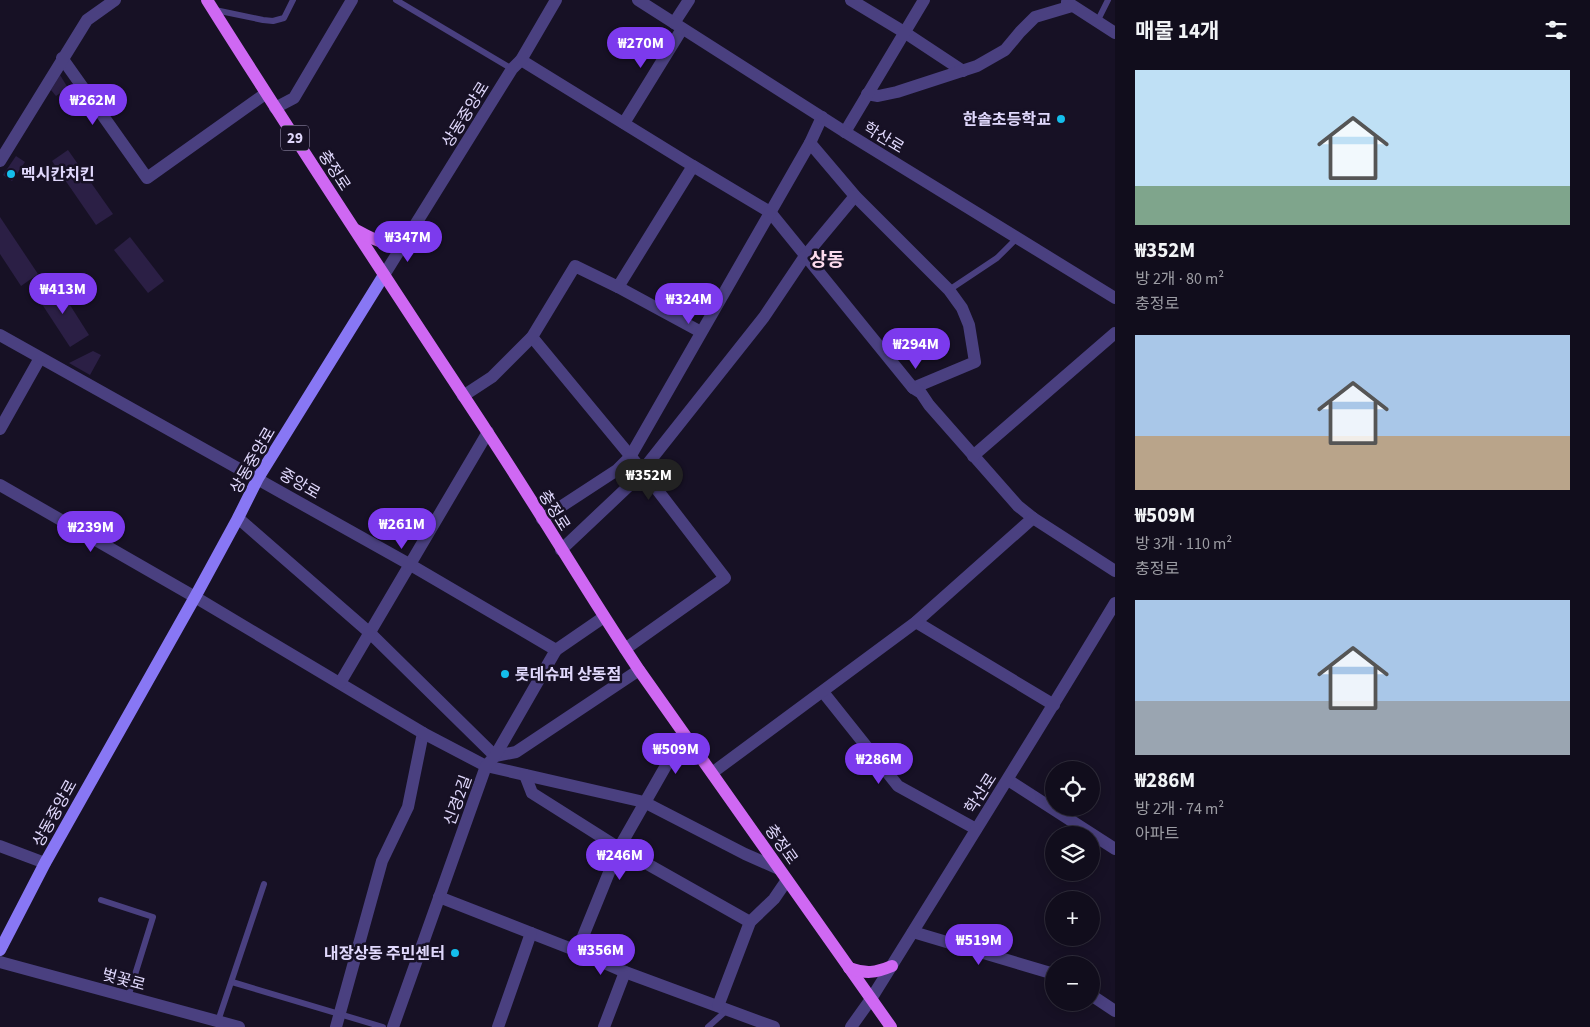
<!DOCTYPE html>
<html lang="ko">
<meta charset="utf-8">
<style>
:root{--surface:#110d1c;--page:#1a1625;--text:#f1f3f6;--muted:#9c9ca3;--line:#302d3b;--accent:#7c3aed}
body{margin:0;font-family:"Source Sans 3","Noto Sans KR",sans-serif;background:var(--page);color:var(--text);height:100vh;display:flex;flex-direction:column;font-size:19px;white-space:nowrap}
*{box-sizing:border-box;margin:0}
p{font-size:16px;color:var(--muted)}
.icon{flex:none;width:28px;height:28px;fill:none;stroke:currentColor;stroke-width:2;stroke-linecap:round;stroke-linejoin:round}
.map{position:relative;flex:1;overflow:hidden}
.details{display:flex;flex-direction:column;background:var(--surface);width:475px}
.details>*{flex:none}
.controls{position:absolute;left:1045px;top:761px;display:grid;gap:10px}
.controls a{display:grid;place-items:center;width:55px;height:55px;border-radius:50%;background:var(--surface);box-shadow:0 2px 12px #0003,0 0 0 1px var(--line);font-size:25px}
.price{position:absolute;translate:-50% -42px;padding:0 11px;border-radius:18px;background:var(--accent);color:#fff;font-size:16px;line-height:32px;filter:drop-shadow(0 1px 2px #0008)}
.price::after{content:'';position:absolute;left:50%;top:30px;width:15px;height:11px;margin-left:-8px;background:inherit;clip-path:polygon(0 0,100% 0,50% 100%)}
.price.active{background:#222;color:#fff}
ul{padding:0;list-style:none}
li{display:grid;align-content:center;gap:10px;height:265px;padding:0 20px}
li span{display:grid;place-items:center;height:155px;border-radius:0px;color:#555}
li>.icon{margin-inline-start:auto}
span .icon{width:90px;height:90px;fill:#fffc;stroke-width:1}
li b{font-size:21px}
h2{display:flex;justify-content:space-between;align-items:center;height:60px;padding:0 20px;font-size:21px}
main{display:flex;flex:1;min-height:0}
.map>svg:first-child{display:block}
</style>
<main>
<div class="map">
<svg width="1115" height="1027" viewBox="0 0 1115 1027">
<rect width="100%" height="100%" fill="#171125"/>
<g fill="#2b1f45">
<path d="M60,75l8,13 -12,8 -5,-6z"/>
<path d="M68,150l45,64 -17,11 -44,-64z"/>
<path d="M16,156l9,6 -13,19 -9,-6z"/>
<path d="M0,217l38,57 -17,12 -21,-32z"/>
<path d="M130,237l34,44 -16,12 -34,-43z"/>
<path d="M56,283l33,52 -19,12 -34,-52z"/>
<path d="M93,351l8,4 -11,20 -21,-12z"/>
</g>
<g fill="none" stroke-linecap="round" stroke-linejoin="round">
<g stroke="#4a4080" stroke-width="6">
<path d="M396,0l116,69"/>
<path d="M215,10l48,10 10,1 11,-3 9,-18"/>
<path d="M1097,22l11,-22"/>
<path d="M949,290l48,-32 20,-20"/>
<path d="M101,900l52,17 -25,80"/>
<path d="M232,982l151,45"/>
<path d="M218,1021l46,-137"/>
<path d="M708,1027l19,-17"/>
</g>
<g stroke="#4a4080" stroke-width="12">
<path d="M851,0l53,32 59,39"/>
<path d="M1067,2l48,31"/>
<path d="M674,23l15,-23"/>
<path d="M62,58l85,120 118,-84"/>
<path d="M867,94l11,2 19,-4 80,-26 28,-16 15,-18 15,-15 37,-11"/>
<path d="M275,108l19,-10 58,-98"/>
<path d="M624,123l58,-94"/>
<path d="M845,132l79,-132"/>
<path d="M0,161l87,-141 28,-20"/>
<path d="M693,166l77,46 143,176 62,-26 -6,-37 -7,-17 -13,-18 -94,-94 -45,-53"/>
<path d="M618,287l83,45"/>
<path d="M532,337l110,133 83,108 -100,71"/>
<path d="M913,388l8,5 8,12 89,101 15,12"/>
<path d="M463,396l29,-19 40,-40 43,-71 43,21 75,-121 -172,-106"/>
<path d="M0,429l40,-71"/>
<path d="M973,456l142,-123"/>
<path d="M0,485l195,112 228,136 -15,74 -26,54 -46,166"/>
<path d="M238,518l132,115 125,123 21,-4 123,-82"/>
<path d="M542,519l75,-49 13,-13 180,-314 12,-26"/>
<path d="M561,550l73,-69 130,-164 41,-61 50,-60"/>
<path d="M916,622l138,83"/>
<path d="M340,683l148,-251"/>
<path d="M823,692l75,94 78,43"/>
<path d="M423,733l63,33 158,36 101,52 34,15"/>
<path d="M712,773l204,-151 117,-104 82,53"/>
<path d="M525,775l7,18 87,55 131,74"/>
<path d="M1008,780l107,69"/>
<path d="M0,846l45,17"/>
<path d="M439,897l138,54 48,21 149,55"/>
<path d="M913,932l141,42"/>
<path d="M577,951l42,-103 65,-114"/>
<path d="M1091,995l24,16"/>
<path d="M718,1006l32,-84 24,-23 13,-19"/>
<path d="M393,1027l93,-261 9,-10 61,-106"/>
<path d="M498,1027l33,-94"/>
<path d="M604,1027l21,-55"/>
<path d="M851,1027l20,-28"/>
</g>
<g stroke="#4a4080" stroke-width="12">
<path d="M638,0l207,132 270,166"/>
<path d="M384,275l128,-206 9,-9 35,-60"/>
<path d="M0,335l409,229 147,86 48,-33"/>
<path d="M0,962l239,65"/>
<path d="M871,999c82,-132 164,-263 244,-396"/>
</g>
<path stroke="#8877f4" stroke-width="12" d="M0,950l45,-87 150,-266 43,-79 20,-40 126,-203"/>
<g stroke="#cf68f3" stroke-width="12">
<path d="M207,0c91,145 185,287 279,430 53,80 101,162 153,240l252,357"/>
<path d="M356,230c20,11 30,18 52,6"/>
<path d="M849,968c17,6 26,5 43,-2"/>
</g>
</g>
<g fill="#14beec" stroke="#171125" stroke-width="2">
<circle cx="1061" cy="119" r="5"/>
<circle cx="11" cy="174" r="5"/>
<circle cx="505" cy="674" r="5"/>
<circle cx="455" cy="953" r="5"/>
</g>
<g text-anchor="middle" stroke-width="5" stroke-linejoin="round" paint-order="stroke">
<rect fill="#171125" stroke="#a49cbc" stroke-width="1" x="281" y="125.5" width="28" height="25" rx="4"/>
<g font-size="15" font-weight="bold" fill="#e0d8fc">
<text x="295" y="143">29</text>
</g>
<g font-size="16" fill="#e0d8fc" stroke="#171125">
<text transform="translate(465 114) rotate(-58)" y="6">상동중앙로</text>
<text transform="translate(884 137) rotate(31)" y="6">학산로</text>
<text transform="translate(335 170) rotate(57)" y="6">충정로</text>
<text transform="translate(252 460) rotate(-60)" y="6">상동중앙로</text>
<text transform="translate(300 483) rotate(30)" y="6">중앙로</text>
<text transform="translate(555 510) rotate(58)" y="6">충정로</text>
<text transform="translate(980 793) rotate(-57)" y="6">학산로</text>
<text transform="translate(457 800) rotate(-70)" y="6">신경2길</text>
<text transform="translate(54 813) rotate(-61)" y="6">상동중앙로</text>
<text transform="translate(782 844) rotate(55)" y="6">충정로</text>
<text transform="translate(124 979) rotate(15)" y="6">벚꽃로</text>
</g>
<g font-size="16" font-weight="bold" fill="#e0d8fc" stroke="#171125" text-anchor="end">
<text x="1051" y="125">한솔초등학교</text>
<text x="21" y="180" text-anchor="start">멕시칸치킨</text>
<text x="515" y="680" text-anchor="start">롯데슈퍼 상동점</text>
<text x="445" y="959">내장상동 주민센터</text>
</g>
<g font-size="19" font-weight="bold" fill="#fcdaec" stroke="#171125">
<text x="827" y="266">상동</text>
</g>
</g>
</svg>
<div class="controls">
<a><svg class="icon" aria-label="locate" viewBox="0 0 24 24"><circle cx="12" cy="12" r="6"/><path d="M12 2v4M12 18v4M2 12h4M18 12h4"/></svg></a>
<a><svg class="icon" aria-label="layers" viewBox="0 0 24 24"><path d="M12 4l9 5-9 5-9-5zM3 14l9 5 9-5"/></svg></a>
<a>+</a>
<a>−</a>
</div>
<b class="price" style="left:641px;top:69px">₩270M</b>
<b class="price" style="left:93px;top:126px">₩262M</b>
<b class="price" style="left:408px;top:263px">₩347M</b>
<b class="price" style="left:63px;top:315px">₩413M</b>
<b class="price" style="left:689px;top:325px">₩324M</b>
<b class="price" style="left:916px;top:370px">₩294M</b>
<b class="price active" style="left:649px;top:501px">₩352M</b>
<b class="price" style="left:402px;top:550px">₩261M</b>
<b class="price" style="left:91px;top:553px">₩239M</b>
<b class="price" style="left:676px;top:775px">₩509M</b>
<b class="price" style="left:879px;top:785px">₩286M</b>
<b class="price" style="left:620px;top:881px">₩246M</b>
<b class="price" style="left:979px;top:966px">₩519M</b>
<b class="price" style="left:601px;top:976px">₩356M</b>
</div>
<section class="details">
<h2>매물 14개<svg class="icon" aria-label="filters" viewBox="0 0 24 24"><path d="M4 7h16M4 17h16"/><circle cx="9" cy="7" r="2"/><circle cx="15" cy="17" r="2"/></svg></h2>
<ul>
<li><span style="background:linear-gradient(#bfe0f5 75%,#7fa58c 0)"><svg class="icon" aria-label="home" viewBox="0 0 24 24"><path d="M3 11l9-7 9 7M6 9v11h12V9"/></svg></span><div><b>₩352M</b><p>방 2개 · 80 m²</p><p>충정로</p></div></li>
<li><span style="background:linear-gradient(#a9c7e8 65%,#b9a48a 0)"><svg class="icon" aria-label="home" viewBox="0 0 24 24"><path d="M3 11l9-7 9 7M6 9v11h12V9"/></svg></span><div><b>₩509M</b><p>방 3개 · 110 m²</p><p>충정로</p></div></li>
<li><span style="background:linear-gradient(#a9c7e8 65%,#9aa5b1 0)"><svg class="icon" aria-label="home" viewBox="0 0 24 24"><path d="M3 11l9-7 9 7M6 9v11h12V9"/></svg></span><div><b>₩286M</b><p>방 2개 · 74 m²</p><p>아파트</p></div></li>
</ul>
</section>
</main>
